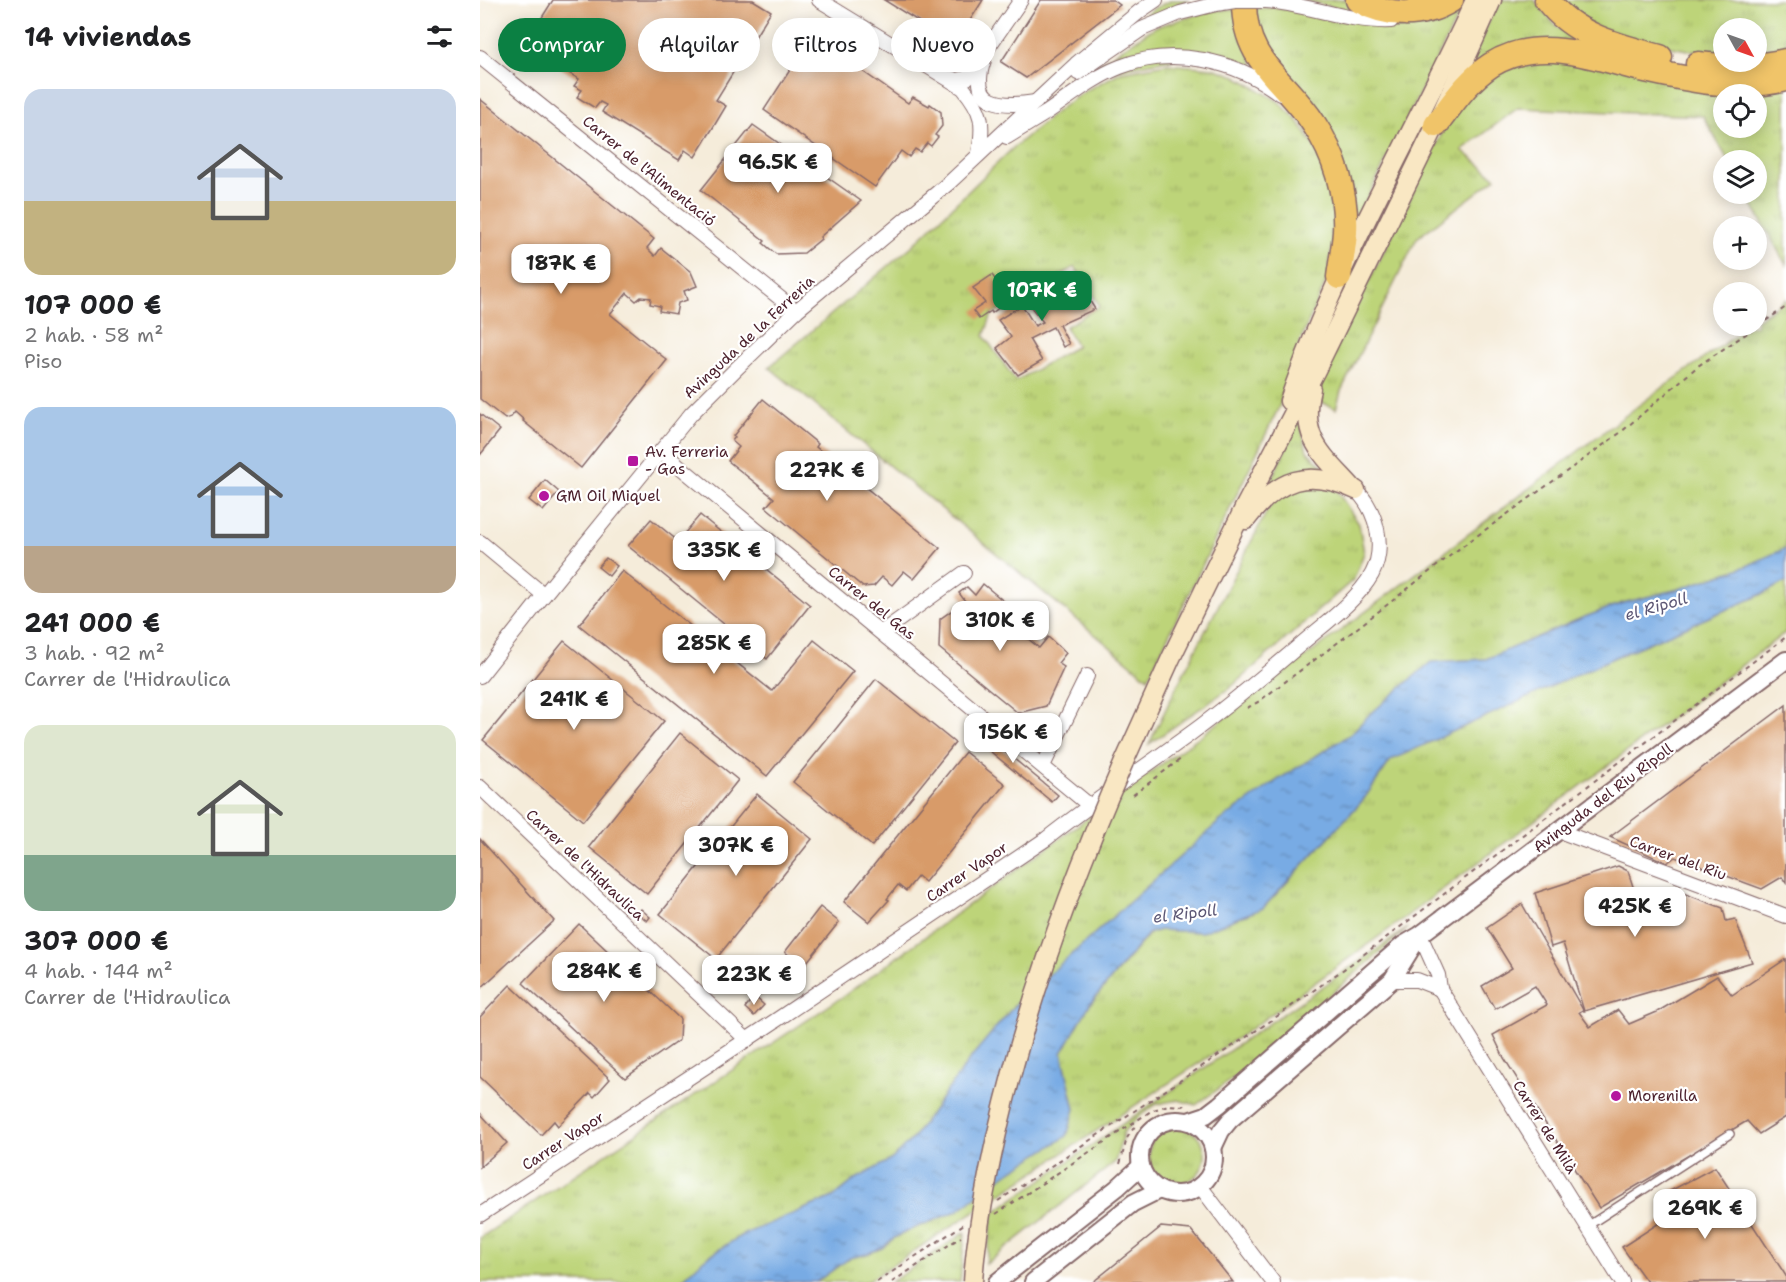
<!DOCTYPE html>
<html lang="es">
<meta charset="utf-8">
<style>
:root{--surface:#fff;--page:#f2f2f2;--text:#202124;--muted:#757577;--accent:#0b8043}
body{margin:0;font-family:"Shantell Sans",sans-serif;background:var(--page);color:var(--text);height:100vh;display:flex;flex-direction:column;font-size:22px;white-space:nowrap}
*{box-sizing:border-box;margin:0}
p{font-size:20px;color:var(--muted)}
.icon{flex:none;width:33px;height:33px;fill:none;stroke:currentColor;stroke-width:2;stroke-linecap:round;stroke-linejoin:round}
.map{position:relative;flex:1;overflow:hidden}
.drawer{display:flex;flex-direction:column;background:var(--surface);width:480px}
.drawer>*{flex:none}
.guide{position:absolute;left:18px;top:18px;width:570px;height:54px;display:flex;gap:12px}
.needle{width:39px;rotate:130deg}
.fabs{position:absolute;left:1233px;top:18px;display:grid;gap:12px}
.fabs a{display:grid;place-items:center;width:54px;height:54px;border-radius:50%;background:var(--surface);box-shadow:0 3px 15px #0003;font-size:30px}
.price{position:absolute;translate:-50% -51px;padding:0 14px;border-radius:12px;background:#fff;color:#222;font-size:20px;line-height:39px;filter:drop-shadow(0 2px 3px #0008)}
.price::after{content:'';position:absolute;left:50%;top:36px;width:18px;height:14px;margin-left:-9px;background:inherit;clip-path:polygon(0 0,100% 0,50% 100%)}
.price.active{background:var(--accent);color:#fff}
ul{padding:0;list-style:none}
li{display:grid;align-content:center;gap:12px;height:318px;padding:0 24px}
li span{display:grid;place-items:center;height:186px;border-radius:18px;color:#555}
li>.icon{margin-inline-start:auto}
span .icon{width:108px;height:108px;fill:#fffc;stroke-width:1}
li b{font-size:26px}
h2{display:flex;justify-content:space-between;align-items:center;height:72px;padding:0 24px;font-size:26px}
.chip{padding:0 21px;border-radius:27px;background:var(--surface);box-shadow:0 3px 15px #0003;font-size:21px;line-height:54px}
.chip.active{background:var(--accent);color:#fff}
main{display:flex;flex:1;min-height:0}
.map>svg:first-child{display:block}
</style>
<main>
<section class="drawer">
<h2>14 viviendas<svg class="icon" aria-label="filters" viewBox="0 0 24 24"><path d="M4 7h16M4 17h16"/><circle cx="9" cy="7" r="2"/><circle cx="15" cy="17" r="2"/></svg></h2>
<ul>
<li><span style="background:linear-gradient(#c9d6e8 60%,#c2b280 0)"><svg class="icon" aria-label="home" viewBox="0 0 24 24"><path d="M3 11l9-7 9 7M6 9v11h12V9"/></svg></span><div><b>107 000 €</b><p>2 hab. · 58 m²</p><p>Piso</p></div></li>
<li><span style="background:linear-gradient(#a9c7e8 75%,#b9a48a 0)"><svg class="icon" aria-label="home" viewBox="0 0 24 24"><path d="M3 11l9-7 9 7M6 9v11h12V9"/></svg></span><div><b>241 000 €</b><p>3 hab. · 92 m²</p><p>Carrer de l'Hidraulica</p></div></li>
<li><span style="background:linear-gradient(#dfe7d0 70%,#7fa58c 0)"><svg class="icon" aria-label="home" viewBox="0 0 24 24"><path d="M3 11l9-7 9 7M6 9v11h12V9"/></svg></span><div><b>307 000 €</b><p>4 hab. · 144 m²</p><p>Carrer de l'Hidraulica</p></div></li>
</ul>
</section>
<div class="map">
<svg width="1306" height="1282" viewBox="0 0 1306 1282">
<defs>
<pattern id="grass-tufts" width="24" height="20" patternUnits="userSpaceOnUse" patternTransform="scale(1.5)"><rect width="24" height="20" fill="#bdd479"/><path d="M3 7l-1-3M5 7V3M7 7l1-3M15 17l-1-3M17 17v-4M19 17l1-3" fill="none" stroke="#a4b669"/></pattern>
<pattern id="water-ripples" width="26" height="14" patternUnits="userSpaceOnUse" patternTransform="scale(1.5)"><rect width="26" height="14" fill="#78abe4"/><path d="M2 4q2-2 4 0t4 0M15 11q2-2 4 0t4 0" fill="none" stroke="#648bb9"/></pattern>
</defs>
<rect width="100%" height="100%" fill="#fff"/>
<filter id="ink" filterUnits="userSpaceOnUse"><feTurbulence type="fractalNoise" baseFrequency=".0167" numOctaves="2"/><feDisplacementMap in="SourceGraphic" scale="12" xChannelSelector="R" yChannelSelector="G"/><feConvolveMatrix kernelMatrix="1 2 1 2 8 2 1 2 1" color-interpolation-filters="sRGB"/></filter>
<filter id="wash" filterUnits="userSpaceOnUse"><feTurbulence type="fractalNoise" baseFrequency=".008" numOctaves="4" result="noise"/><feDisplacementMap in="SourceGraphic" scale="24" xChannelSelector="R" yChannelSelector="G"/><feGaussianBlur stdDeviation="1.35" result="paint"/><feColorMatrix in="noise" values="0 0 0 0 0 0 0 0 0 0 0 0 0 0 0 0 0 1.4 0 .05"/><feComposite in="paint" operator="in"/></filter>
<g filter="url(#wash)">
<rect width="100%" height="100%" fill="#f5ecda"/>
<g fill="url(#grass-tufts)" stroke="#847a52" stroke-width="1.5" fill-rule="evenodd">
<path d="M692,0h17l-58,27 22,-18z"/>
<path d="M821,0h47l7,12z"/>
<path d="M979,0h7l-109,219 -87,-155 -21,-55 29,-2 63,14z"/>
<path d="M1018,0h36l22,26 23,16 -114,35z"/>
<path d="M1075,0h231v51l-29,5 -1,-28h-32l-1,28 -76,-13 -59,-19z"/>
<path d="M734,10h24l17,61 -57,-17 -108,21 -3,-3 68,-45z"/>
<path d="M1048,56l258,31v178l-40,-71h10v-34h-28l-25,-44 -185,-8 -56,42 34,28 -79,60 -76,153 -5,18 -21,-10 7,-22 130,-264 15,-19zM1244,94h32v34h-32z"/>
<path d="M687,64l46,4 23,8 42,25 20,20 27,42 12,44 -9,70 -27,62 -22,68 -131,271 -379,-311 143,-121 101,-98 49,-41 25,-17 34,-18zM595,267l25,39 -35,21 12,19 -61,35 -32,-45 8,-22z"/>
<path d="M1306,299v249l-39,18 -68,23 -56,14 -41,15 -96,41 -55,3 -63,54 -17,18 -72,45 -59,42 -205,184 -42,50 -60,83 -21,21 -59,38 -91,38 -38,24 -24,23h-200v-44l365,-243 373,-272 436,-329 95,-68h7l1,-6z"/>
<path d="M819,419l8,32 20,19 -31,3 -27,13z"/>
<path d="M823,487l32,1 24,36 5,29 -10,26 -123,108 -82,57 27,-56 91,-177 12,-19z"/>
<path d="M1306,582v50l-387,290 -154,111 -378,249h-51l34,-24 13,-3 19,-7 12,-10 16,-8 47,-19 46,-35 72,-67 -13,-56 28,-49 60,-71 10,-3 42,2 61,-24 100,-108 28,-40 222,-102 143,-61z"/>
<path d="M928,928l-172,148 -40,29 -18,-5 -21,4 -16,11 -17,16 -9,31 -129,102 7,-51z"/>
<circle cx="697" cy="1155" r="28"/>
<path d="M485,1232l-5,50h-69z"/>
</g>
<path fill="url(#water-ripples)" stroke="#616588" stroke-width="1.5" d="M1306,548v34l-30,15 -143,61 -222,102 -28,40 -100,108 -61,24 -42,-2 -11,3 -59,71 -28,49 13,56 -8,27 -64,40 -46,35 -47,19 -16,8 -12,10 -19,7 -13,3 -34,24h-136l24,-23 38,-24 91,-38 23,-18 36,-20 21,-21 60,-83 42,-50 205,-184 59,-42 72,-45 17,-18 63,-54 55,-3 96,-41 41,-15 56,-14 68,-23z"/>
<g id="blocks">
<g fill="#d89b69">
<path d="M73,0h200l18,11 -55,89 10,6 -15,25 -16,26 -10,-7 -6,10 -77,-48 4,-7 -6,-3 -5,6 -18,-11 5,-7 -8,-4 5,-7 -55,-33z"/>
<path d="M404,0h99l-28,44z"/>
<path d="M561,0h72l7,5 -94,73 -25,-16z"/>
<path d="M332,36l96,67 5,-6 16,9 1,-2 11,8 1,14 -7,9 3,2 -7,9 -4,-3 -7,9 -5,-3 -6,8 -8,-6 -26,36 -111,-77z"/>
<path d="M0,99l174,140 -7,9 8,8 6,-8 30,24 6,14 -13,5 3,9 -9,3 -2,11 -17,-3 1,-5 -10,-2 1,-6 -10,-1 -5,4 -9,-8 -17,21 57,46 -86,108 -58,-47 1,-1 -9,-8 -4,5 -6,2 -25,-20z"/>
<path d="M273,125l108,76 -41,36 1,2 -17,14 -28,1 -13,-11 2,-2 -64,-51z"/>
<path d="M512,275l18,24 -18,14 -1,-2 -12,8 -6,-8 12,-8 -12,-15z"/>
<path d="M593,275l22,34 -36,16 10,19 -6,3 -10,-20 -24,12 13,22 -24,14 -21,-27 14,-11 -13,-17 24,-15 13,21 8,-4 -16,-20z"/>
<path d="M283,399l55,45 -2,3 124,101 -26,31 -10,-8 -12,14 -10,-8 -8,9 -11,1 -97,-80 8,-9 -46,-37 11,-14 -7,-6 3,-4 -2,-1z"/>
<path d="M0,414l20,16 -20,25z"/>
<path d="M65,480l14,12 -16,19 -14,-11z"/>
<path d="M220,515l110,90 -43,54 -139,-113 23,-27 27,22z"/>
<path d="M126,558l11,8 -8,10 -11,-9z"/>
<path d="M142,571l150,120 42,-51 39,31 -86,105 -188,-151z"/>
<path d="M503,584l23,19 -8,10 41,35 9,-11 18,16 -8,10 6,4 -18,39 -28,7 -79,-65 1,-29 25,-18 -6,-8 8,-6 8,8z"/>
<path d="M84,641l100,80 -81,100 -100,-81z"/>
<path d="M396,679l79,64 -83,103 -79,-64z"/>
<path d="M1306,705v178l-4,-6 -20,12 -87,-32 -8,6 -57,-26z"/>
<path d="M494,726l84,69 -6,7 -84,-69z"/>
<path d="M200,733l58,47 -91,114 -58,-47z"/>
<path d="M485,752l40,32 -80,98 -7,-6 -12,15 -8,-6 -11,14 2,1 -20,22 -25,-20z"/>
<path d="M277,794l55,45 -96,120 -56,-45z"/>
<path d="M0,839l74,82 -74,68z"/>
<path d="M1138,866l10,5 15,47 19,-8 10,-21 51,19 3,13 9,-2 17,43 -168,49 -21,-68 -12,4 -16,-54z"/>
<path d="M1042,904l61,106 -4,2 11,15 28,-17 11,14 28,-12 60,-36 15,19 54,-36v158l-27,17 -12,-13 -148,87 -95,-150 -11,-23 54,-30 -12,-19 -40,23 -13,-23 30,-18 -25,-40z"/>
<path d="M340,907l19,15 -36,45 -18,-15z"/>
<path d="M161,909l9,8 -3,4 -9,-8z"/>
<path d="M99,924l101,95 -1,21 -54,38 -102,-95z"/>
<path d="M30,985l100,94 -16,18 -4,-4 -32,33 -4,-5 -13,14 -61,-58v-60z"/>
<path d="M274,996l10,9 -10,11 -9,-8z"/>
<path d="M0,1113l27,30 -27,24z"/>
<path d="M1235,1167l71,109v6h-139l-25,-35 59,-38 -11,-18z"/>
<path d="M681,1227l30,3 42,52h-140z"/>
</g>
</g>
</g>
<g filter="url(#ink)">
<use href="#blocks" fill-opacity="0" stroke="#866768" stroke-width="1.5"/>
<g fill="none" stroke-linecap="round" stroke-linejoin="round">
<g stroke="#866768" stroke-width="10">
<path id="service" d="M1106,1227l144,-93"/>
</g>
<g stroke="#866768" stroke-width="16">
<g id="minor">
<path d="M339,0l144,88c20,24 21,35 16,65"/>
<path d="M786,1c42,3 83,22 125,20"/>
<path d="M0,57l316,254"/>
<path d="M504,60c-16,46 18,47 52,42"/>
<path d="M598,73l64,-44 38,-16 36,-9"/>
<path d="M471,78l5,2 11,-2 54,-78"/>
<path d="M527,137c13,-8 26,-16 39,-24 24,-16 46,-35 74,-46 52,-21 116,-7 160,27"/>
<path d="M181,451l428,354"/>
<path d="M0,542l64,53"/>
<path d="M402,632l82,-59"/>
<path d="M0,676l64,-81 147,-181 46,-46 59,-57 154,-129 126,-118 64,-53 16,-11"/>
<path d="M563,766l44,-90"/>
<path d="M0,787l267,253"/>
<path d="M1079,831l227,85"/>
<path d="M940,935l18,40 2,14 182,293"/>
<path d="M912,980h25l23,9"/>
<path d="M720,1186l73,96"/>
<path d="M0,1215l286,-188 280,-188c47,-37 96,-70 144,-105 38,-28 75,-59 110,-89 23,-20 57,-44 72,-71 14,-27 5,-63 -16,-84"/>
</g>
</g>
<g stroke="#866768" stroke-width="20">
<g id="tertiary">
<circle cx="697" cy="1157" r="37"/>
<path d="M708,1121l18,-6 13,-10 184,-160 17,-10 366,-275"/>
<path d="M733,1148l8,-17 9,-11 162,-140 26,-42"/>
<path d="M517,1282l120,-94 24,-22"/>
<path d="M553,1282l100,-79 26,-13"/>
</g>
</g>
<g stroke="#866768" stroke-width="21">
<g id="secondary">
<path d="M831,389c-12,49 11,65 41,98"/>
<path d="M809,401c48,-140 125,-267 186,-401"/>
<path d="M766,520c32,-42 62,-52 110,-30"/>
<path d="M644,762l47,-104 74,-152 71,-136 120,-245 56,-125"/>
</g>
</g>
<g stroke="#866768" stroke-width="27">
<g id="motorway">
<path d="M764,0c-1,63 41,79 70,124 21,31 33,70 31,108 -1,15 -4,30 -6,45"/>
<path d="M878,0c29,17 64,18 93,0"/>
<path d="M1067,0c27,36 72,46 113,57"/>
<path d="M1218,64c30,3 58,4 88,-3"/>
<path d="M956,125c17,-22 32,-45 55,-60 50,-32 108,-5 159,6 44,10 92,19 136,8"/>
</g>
</g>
<g stroke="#866768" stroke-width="2" stroke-dasharray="4.5 4.5" stroke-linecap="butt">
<path d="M767,708l11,-6 98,-73 104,-81 160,-115 78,-67 88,-59"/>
<path d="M653,795l49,-37"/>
<path d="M640,1164l7,-26 10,-15"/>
<path d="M518,1201l271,-179 82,-58 435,-327"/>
<path d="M516,1214l155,-103 17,-6 18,1"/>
<path d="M397,1282l87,-58"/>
<path d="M412,1282l69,-45"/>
</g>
<use href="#service" stroke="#fff" stroke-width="7"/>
<use href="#minor" stroke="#fff" stroke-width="14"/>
<use href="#tertiary" stroke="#fff" stroke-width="16"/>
<use href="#secondary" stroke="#f9e7c3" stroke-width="18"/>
<use href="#motorway" stroke="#f0c469" stroke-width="24"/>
<g stroke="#866768" stroke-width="16" stroke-linecap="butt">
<path id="minor-bridge" d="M736,4l19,-3h31"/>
</g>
<g stroke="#866768" stroke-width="21" stroke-linecap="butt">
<path id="secondary-bridge" d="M493,1282c3,-50 13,-100 24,-149 29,-128 74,-251 127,-371"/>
</g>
<use href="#minor-bridge" stroke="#fff" stroke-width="14"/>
<use href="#secondary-bridge" stroke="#f9e7c3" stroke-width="18"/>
</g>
</g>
<g fill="#b5179e" stroke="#fff" stroke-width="2">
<rect x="147" y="455" width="12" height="12" rx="3"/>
<circle cx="64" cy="496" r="6"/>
<circle cx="1136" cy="1096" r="6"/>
</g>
<g text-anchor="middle" stroke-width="4.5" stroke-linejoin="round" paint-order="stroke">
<g font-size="15" fill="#4a1f2b" stroke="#fff">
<text transform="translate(169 171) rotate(39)" y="5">Carrer de l'Alimentació</text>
<text transform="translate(269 337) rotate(-43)" y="5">Avinguda de la Ferreria</text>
<text transform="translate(392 603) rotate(39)" y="5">Carrer del Gas</text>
<text transform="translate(1123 798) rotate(-37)" y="5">Avinguda del Riu Ripoll</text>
<text transform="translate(1198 858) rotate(20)" y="5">Carrer del Riu</text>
<text transform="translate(105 865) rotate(43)" y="5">Carrer de l'Hidraulica</text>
<text transform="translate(487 872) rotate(-34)" y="5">Carrer Vapor</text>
<text transform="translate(1065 1127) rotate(58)" y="5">Carrer de Milà</text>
<text transform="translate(83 1141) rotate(-33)" y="5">Carrer Vapor</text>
</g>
<g font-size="15" fill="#4a1f2b" stroke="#fff" text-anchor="start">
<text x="165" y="457">Av. Ferreria<tspan x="165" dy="17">- Gas</tspan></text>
<text x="76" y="501">GM Oil Miquel</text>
<text x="1148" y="1101">Morenilla</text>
</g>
<g font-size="16" font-style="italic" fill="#5c5775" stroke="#fff">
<text transform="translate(1176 606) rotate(-16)" y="6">el Ripoll</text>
<text transform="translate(705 913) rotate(-7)" y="6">el Ripoll</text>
</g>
</g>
</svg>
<div class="fabs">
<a><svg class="needle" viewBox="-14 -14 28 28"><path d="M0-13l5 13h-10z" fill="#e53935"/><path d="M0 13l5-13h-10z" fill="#757577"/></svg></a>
<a><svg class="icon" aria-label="locate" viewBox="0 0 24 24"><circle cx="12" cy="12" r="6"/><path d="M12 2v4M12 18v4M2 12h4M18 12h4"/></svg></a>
<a><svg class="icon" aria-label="layers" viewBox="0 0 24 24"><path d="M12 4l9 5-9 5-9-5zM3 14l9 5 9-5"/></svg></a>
<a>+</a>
<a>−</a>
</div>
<b class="price" style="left:298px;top:194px">96.5K €</b>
<b class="price" style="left:81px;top:295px">187K €</b>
<b class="price active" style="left:562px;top:322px">107K €</b>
<b class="price" style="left:347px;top:502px">227K €</b>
<b class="price" style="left:244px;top:582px">335K €</b>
<b class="price" style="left:520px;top:652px">310K €</b>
<b class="price" style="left:234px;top:675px">285K €</b>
<b class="price" style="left:94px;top:731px">241K €</b>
<b class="price" style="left:533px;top:764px">156K €</b>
<b class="price" style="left:256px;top:877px">307K €</b>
<b class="price" style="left:1155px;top:938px">425K €</b>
<b class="price" style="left:124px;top:1003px">284K €</b>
<b class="price" style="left:274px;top:1006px">223K €</b>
<b class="price" style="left:1225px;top:1240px">269K €</b>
<div class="guide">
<a class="chip active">Comprar</a>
<a class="chip">Alquilar</a>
<a class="chip">Filtros</a>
<a class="chip">Nuevo</a>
</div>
</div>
</main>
